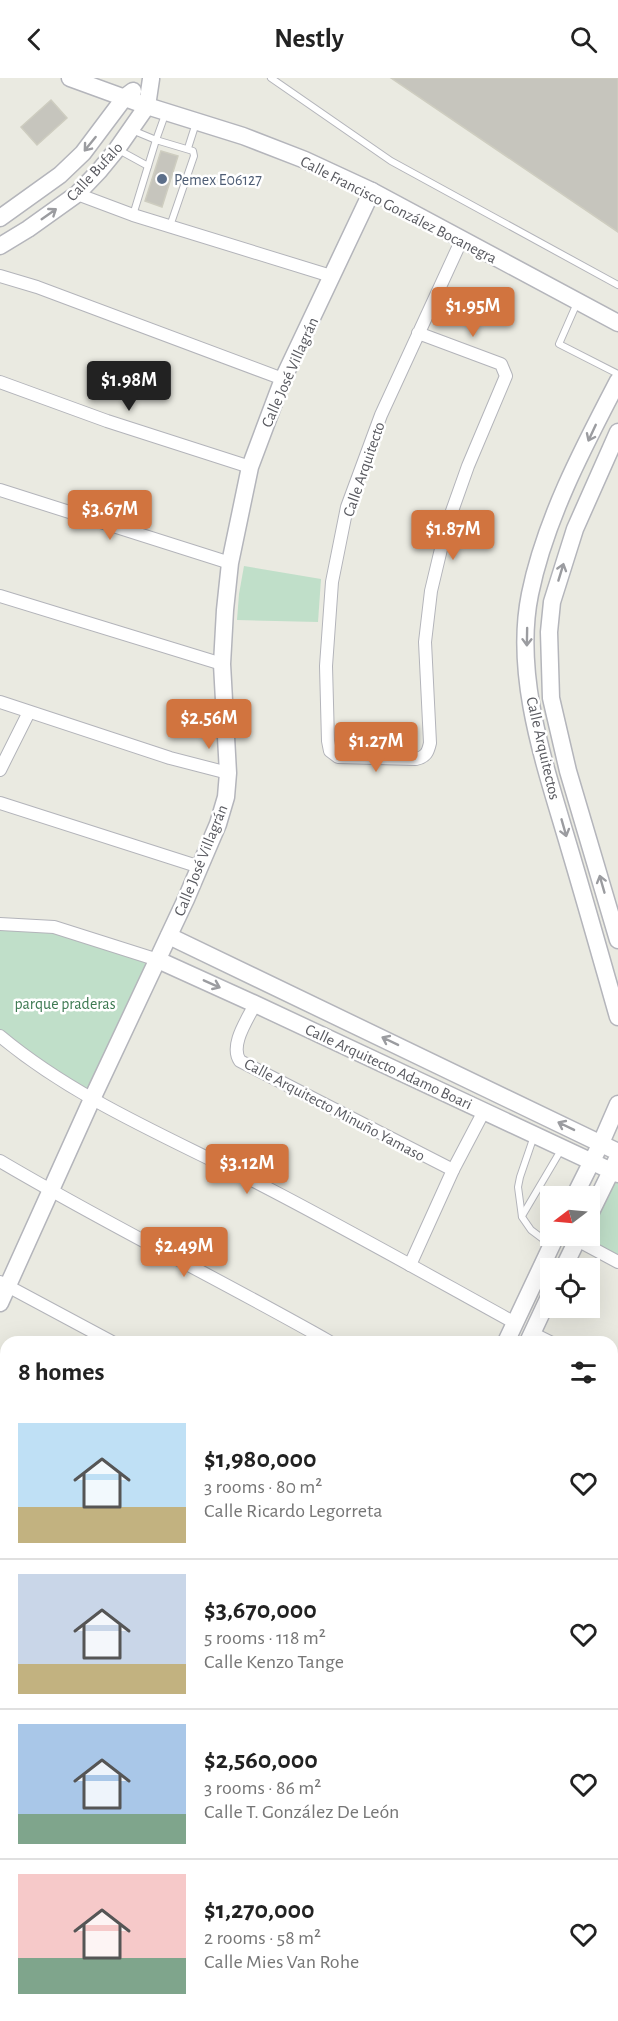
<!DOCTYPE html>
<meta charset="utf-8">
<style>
:root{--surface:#fff;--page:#f6f6f6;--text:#222;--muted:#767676;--line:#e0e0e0;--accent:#d1743f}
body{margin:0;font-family:"Alegreya Sans",sans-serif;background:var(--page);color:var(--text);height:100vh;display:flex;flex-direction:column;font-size:22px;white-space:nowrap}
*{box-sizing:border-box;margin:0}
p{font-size:20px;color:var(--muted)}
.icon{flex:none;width:33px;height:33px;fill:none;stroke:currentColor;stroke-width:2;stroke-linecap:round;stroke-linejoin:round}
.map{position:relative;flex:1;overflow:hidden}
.details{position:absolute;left:0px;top:1258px;width:618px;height:686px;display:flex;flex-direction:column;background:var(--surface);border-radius:18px 18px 0 0;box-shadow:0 6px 24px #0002}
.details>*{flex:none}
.needle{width:39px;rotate:254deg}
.controls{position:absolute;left:540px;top:1108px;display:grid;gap:12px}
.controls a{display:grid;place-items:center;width:60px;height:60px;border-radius:0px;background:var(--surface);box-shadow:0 6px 24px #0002;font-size:30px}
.price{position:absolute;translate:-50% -51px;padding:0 14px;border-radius:6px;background:var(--accent);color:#fff;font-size:20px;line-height:39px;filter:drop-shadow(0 2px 3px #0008)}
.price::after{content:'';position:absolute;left:50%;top:36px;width:18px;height:14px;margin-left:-9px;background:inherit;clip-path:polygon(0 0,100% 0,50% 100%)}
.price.active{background:#222;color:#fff}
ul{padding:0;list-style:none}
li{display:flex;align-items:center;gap:18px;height:150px;padding:0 18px}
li+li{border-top:2px solid var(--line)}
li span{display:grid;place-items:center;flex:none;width:168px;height:120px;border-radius:0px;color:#555}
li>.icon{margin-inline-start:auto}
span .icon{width:72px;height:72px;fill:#fffc;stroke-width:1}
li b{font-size:26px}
h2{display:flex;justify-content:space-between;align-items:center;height:72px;padding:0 18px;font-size:26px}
header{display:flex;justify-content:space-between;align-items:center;height:78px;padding:0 18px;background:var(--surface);font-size:27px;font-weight:600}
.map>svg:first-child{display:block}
</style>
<header><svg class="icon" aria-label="back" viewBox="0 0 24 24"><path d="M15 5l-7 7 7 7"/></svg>Nestly<svg class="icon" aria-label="search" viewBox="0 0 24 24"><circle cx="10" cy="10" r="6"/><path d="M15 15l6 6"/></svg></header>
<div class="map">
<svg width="618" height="1943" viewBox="0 0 618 1943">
<rect width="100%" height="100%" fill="#eaeae1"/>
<g fill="#c0dfc9">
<path d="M244,488l77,13 -3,43 -81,-2 2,-26z"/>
<path d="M0,846h23l135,36 -66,139 -92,-63z"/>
<path d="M618,1096v88l-39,-26h11v-22z"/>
<path d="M0,1326l6,3v107l-2,4 -4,-2z"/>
<path d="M0,1558l6,3v62l-6,10z"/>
<path d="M612,1664l6,4v80l-6,-3z"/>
</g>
<g fill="#c6c5bd" stroke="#cecdc0" stroke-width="1.5">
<path d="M391,0h227v154z"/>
<path d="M51,22l16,18 -30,27 -16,-18z"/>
<path d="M161,73l17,5 -16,51 -17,-6z"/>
</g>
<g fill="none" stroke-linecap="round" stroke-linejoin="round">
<g stroke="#b3b4ba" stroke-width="8">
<g id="lane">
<path d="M271,0l120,83 227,124"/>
<path d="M132,52l24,10 10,-28"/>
<path d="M188,70l8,-25"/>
<path d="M117,71l31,17"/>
<path d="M133,137l23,-75 37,11 1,5 -24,70"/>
<path d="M577,225l-18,41 59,30"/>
<path d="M534,1058l-14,41 -2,10 4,30 9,13 20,15"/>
<path d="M522,1138l39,-66"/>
</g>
</g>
<g stroke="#b3b4ba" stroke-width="14">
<g id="street">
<path d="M77,116l56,21 198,61"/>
<path d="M0,198l37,11 246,92"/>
<path d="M418,255l83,31 5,12 -38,90 -22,62 -15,63 -6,51 5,101c-2,9 -4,14 -14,16l-78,-2 -8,-6 -2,-10 -2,-75 6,-84 15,-75 34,-92 81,-176"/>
<path d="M0,304l107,39 143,46"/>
<path d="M0,412l230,73"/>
<path d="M0,518l222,68"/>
<path d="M0,624l170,56 58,15"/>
<path d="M0,692l29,-58"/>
<path d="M0,725l200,64"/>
<path d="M0,846l54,3 104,33"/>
<path d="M255,926c-7,15 -26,41 -15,57l213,109"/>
<path d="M0,958c73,61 163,99 248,142 90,46 178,96 267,145"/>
<path d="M0,1083c108,64 221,119 330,181"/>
<path d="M577,1162l41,22"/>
<path d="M410,1187l43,-95 31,-59"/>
<path d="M0,1204l112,60"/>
<path d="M532,1255l18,9"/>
<path d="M612,1297l6,3"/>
<path d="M0,1314l6,4"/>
<path d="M612,1416l6,3"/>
<path d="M0,1458l6,-5"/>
<path d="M612,1530l6,3"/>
<path d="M0,1542l6,3"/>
<path d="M612,1651l6,3"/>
<path d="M0,1766l6,5"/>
<path d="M612,1768v6"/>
<path d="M0,1914l6,-7"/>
<path d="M200,1943l2,-5"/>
<path d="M415,1943l18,-5"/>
</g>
</g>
<g stroke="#b4b5bb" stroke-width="19">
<g id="secondary">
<path d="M70,0l77,28 96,30 62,24 67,31 246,132"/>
<path d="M0,140l60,-43 23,-22 42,-56 8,-6"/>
<path d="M0,168l28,-17 49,-35 22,-23 18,-22 30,-43 4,-27"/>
<path d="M618,303c-35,67 -73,139 -88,213 -17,83 16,174 39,253 17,57 33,114 49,170"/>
<path d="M618,354l-43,97 -23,73 -3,30 2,66 17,73 50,169"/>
<path d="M169,858l449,216"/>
<path d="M158,882l97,44 363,170"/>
<path d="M574,1119l27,-54 17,-39"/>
<path d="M590,1136l26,-53"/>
<path d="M563,1191l16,-33"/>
<path d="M0,1225l92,-204 94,-200 32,-75 8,-27 2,-24 -6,-109 3,-54 5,-47 20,-96 33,-88 89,-188"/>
<path d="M506,1264l50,-106"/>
<path d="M528,1264l22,-47"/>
<path d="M0,1641l6,4"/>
<path d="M0,1673l6,4"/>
<path d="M334,1938l4,5"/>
<path d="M373,1938l4,5"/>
</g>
</g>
<use href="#lane" stroke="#fff" stroke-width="6"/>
<use href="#street" stroke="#fff" stroke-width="12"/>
<use href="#secondary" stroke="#fff" stroke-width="16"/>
</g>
<defs><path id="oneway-shaft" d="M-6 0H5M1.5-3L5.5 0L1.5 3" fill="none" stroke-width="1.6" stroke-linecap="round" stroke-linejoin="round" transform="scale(1.5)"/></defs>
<g stroke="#9b9ca0">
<use href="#oneway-shaft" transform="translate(90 66) rotate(129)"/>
<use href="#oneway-shaft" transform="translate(49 136) rotate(-35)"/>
<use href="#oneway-shaft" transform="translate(592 355) rotate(115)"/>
<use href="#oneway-shaft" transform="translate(561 494) rotate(-73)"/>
<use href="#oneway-shaft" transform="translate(527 559) rotate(91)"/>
<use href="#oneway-shaft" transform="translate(564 750) rotate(74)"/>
<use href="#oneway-shaft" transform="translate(602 806) rotate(-106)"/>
<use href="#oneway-shaft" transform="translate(212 906) rotate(24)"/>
<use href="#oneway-shaft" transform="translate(390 963) rotate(-154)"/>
<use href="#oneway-shaft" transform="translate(566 1048) rotate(-154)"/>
</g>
<circle fill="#5c6f8a" stroke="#fff" stroke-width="2" cx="162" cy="101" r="6"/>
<g text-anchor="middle" stroke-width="5" stroke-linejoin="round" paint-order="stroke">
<g font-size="16" fill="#595a60" stroke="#fff">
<text transform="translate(94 93) rotate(-47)" y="6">Calle Bufalo</text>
<text transform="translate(399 131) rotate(27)" y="6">Calle Francisco González Bocanegra</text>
<text transform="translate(289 294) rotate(-66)" y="6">Calle José Villagrán</text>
<text transform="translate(363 391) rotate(-71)" y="6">Calle Arquitecto</text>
<text transform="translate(544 670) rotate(77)" y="6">Calle Arquitectos</text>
<text transform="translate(200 782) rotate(-68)" y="6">Calle José Villagrán</text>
<text transform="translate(389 988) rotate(25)" y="6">Calle Arquitecto Adamo Boari</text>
<text transform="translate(335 1031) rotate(28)" y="6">Calle Arquitecto Minuño Yamaso</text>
</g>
<g font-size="16" fill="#4e5e75" stroke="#fff" text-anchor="start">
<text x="174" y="107">Pemex E06127</text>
</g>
<g font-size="16" fill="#3e7a52" stroke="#fff">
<text x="65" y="931">parque praderas</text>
</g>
</g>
</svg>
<div class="controls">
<a><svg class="needle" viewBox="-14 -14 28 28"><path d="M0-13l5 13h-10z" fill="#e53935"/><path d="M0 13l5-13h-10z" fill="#767676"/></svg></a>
<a><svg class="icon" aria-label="locate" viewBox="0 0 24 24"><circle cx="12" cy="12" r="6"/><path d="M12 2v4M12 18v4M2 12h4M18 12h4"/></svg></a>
</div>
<b class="price" style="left:473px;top:260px">$1.95M</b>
<b class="price active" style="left:129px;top:334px">$1.98M</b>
<b class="price" style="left:110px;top:463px">$3.67M</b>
<b class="price" style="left:453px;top:483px">$1.87M</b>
<b class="price" style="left:209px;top:672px">$2.56M</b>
<b class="price" style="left:376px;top:695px">$1.27M</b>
<b class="price" style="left:247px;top:1117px">$3.12M</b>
<b class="price" style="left:184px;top:1200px">$2.49M</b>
<section class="details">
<h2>8 homes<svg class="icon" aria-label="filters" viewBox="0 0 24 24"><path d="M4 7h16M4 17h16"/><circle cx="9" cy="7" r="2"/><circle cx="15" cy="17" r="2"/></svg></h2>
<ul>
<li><span style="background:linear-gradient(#bfe0f5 70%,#c2b280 0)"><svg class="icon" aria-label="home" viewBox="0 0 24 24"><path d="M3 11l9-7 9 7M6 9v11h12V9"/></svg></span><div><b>$1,980,000</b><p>3 rooms · 80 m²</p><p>Calle Ricardo Legorreta</p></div><svg class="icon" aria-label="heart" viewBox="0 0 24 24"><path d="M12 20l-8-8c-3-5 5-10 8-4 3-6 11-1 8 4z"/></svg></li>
<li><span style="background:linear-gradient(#c9d6e8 75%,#c2b280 0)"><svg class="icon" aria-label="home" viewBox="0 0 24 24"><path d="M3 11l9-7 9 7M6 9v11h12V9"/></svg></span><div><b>$3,670,000</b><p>5 rooms · 118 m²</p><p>Calle Kenzo Tange</p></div><svg class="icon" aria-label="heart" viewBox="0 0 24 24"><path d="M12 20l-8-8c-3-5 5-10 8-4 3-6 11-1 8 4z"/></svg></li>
<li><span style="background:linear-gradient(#a9c7e8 75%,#7fa58c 0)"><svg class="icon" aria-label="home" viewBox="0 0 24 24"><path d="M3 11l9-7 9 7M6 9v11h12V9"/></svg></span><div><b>$2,560,000</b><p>3 rooms · 86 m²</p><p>Calle T. González De León</p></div><svg class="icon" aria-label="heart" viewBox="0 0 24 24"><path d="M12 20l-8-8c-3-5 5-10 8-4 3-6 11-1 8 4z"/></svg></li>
<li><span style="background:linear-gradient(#f6c9c9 70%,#7fa58c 0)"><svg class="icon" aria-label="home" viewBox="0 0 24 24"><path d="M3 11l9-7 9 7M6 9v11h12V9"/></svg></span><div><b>$1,270,000</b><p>2 rooms · 58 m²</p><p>Calle Mies Van Rohe</p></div><svg class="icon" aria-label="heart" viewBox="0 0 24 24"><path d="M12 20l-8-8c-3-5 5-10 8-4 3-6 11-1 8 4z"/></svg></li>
</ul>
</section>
</div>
